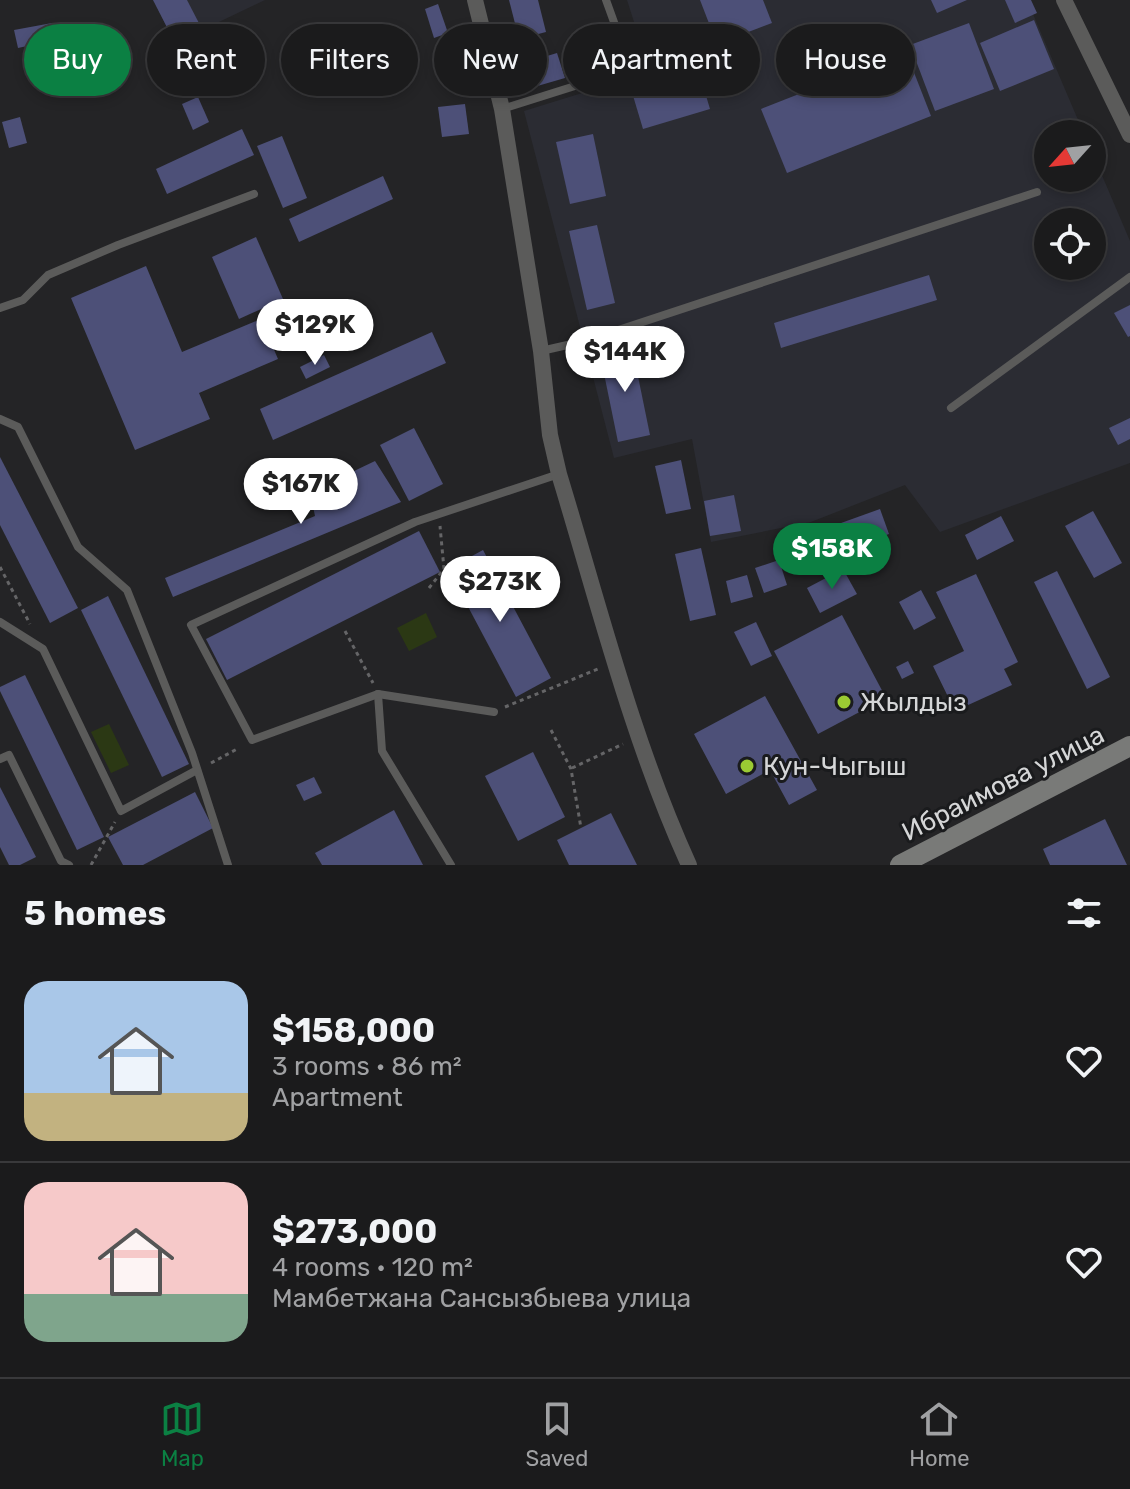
<!DOCTYPE html>
<meta charset="utf-8">
<style>
:root{--surface:#1b1b1c;--page:#282829;--text:#f1f3f6;--muted:#a0a1a3;--line:#39393b;--accent:#0b8043}
body{margin:0;font-family:Rubik,sans-serif;background:var(--page);color:var(--text);height:100vh;display:flex;flex-direction:column;font-size:30px;white-space:nowrap}
*{box-sizing:border-box;margin:0}
p{font-size:26px;color:var(--muted)}
.icon{flex:none;width:44px;height:44px;fill:none;stroke:currentColor;stroke-width:2;stroke-linecap:round;stroke-linejoin:round}
.map{position:relative;height:865px;overflow:hidden}
.panel{display:flex;flex-direction:column;background:var(--surface);flex:1}
.panel>*{flex:none}
.top-card{position:absolute;left:24px;top:24px;width:1082px;height:72px;display:flex;gap:16px}
.needle{width:52px;rotate:243deg}
.buttons{position:absolute;left:1034px;top:120px;display:grid;gap:16px}
.buttons a{display:grid;place-items:center;width:72px;height:72px;border-radius:50%;background:var(--surface);box-shadow:0 4px 12px #0003,0 0 0 2px var(--line);font-size:40px}
.price{position:absolute;translate:-50% -68px;padding:0 18px;border-radius:28px;background:#fff;color:#222;font-size:26px;line-height:52px;filter:drop-shadow(0 2px 4px #0008)}
.price::after{content:'';position:absolute;left:50%;top:48px;width:24px;height:18px;margin-left:-12px;background:inherit;clip-path:polygon(0 0,100% 0,50% 100%)}
.price.current{background:var(--accent);color:#fff}
ul{padding:0;list-style:none}
li{display:flex;align-items:center;gap:24px;height:200px;padding:0 24px}
li+li{border-top:2px solid var(--line)}
li span{display:grid;place-items:center;flex:none;width:224px;height:160px;border-radius:24px;color:#555}
li>.icon{margin-inline-start:auto}
span .icon{width:96px;height:96px;fill:#fffc;stroke-width:1}
li b{font-size:34px}
h2{display:flex;justify-content:space-between;align-items:center;height:96px;padding:0 24px;font-size:34px}
.tag{padding:0 28px;border-radius:36px;background:var(--surface);box-shadow:0 4px 12px #0003,0 0 0 2px var(--line);font-size:28px;line-height:72px}
.tag.current{background:var(--accent);color:#fff}
.menu{display:flex;justify-content:space-around;align-items:center;height:112px;border-top:2px solid var(--line);background:var(--surface);font-size:22px;color:var(--muted)}
.menu a{display:grid;justify-items:center;gap:4px}
.menu .current{color:var(--accent)}
.map>svg:first-child{display:block}
</style>
<div class="map">
<svg width="1130" height="865" viewBox="0 0 1130 865">
<rect width="100%" height="100%" fill="#242426"/>
<g fill="#2b2c33" fill-rule="evenodd">
<path d="M153,0h112l-90,43z"/>
<path d="M627,0h400l57,134h-36v44h44v-26l38,89v222l-190,69 -35,-47 -94,37 -100,20 -19,-103 -78,19 -90,-347 126,-39zM1048,222h44v44h-44z"/>
</g>
<g fill="#2b3814">
<path d="M426,613l11,24 -28,14 -12,-23z"/>
<path d="M109,724l20,41 -18,8 -20,-41z"/>
</g>
<g fill="#4d5078">
<path d="M153,0h34l15,29 -27,14z"/>
<path d="M509,0h29l8,32 -27,7z"/>
<path d="M700,0h63l9,23 -55,21z"/>
<path d="M931,0h36l-30,13z"/>
<path d="M1005,0h26l6,13 -22,10z"/>
<path d="M438,4l10,29 -14,5 -9,-29z"/>
<path d="M1034,20l20,49 -54,22 -20,-48z"/>
<path d="M52,23l3,17 -37,8 -4,-18z"/>
<path d="M969,23l25,66 -59,22 -25,-66z"/>
<path d="M55,48l4,18 -31,7 -4,-18z"/>
<path d="M906,52l25,64 -144,57 -26,-64z"/>
<path d="M557,53l8,25 -31,9 -7,-25z"/>
<path d="M698,69l12,40 -67,20 -12,-40z"/>
<path d="M198,97l11,25 -16,8 -11,-26z"/>
<path d="M465,104l4,30 -27,3 -4,-30z"/>
<path d="M20,117l7,26 -18,5 -7,-26z"/>
<path d="M242,129l12,26 -87,39 -11,-25z"/>
<path d="M593,134l13,62 -36,8 -14,-62z"/>
<path d="M282,136l25,62 -24,10 -26,-62z"/>
<path d="M383,176l10,23 -94,43 -10,-23z"/>
<path d="M597,225l18,78 -28,7 -18,-79z"/>
<path d="M256,237l27,62 -44,20 -27,-62z"/>
<path d="M146,266l36,86 79,-33 17,40 -79,34 11,26 -75,31 -64,-152z"/>
<path d="M929,275l8,25 -156,48 -7,-25z"/>
<path d="M1130,305v31l-2,1 -14,-24z"/>
<path d="M432,332l14,31 -173,77 -13,-31z"/>
<path d="M632,347l18,88 -32,7 -18,-88z"/>
<path d="M324,355l6,12 -24,12 -6,-12z"/>
<path d="M1130,418v21l-12,6 -9,-17z"/>
<path d="M414,428l29,56 -34,17 -29,-56z"/>
<path d="M0,457l78,151 -28,15 -50,-98z"/>
<path d="M681,460l10,49 -25,5 -11,-48z"/>
<path d="M375,461l26,41 -228,95 -8,-19 150,-62 -5,-24z"/>
<path d="M734,495l7,36 -31,5 -6,-35z"/>
<path d="M880,509l9,25 -64,23 -9,-25z"/>
<path d="M1093,511l29,52 -28,15 -29,-52z"/>
<path d="M1001,516l13,25 -37,19 -12,-25z"/>
<path d="M419,531l21,41 -213,108 -21,-41z"/>
<path d="M701,548l15,67 -26,6 -15,-67z"/>
<path d="M483,550l68,128 -35,19 -68,-128z"/>
<path d="M779,560l8,25 -23,8 -9,-25z"/>
<path d="M843,569l14,25 -37,19 -13,-25z"/>
<path d="M1057,571l53,106 -23,12 -53,-107z"/>
<path d="M976,574l42,88 -14,7 8,16 -57,26 -22,-45 31,-15 -28,-59z"/>
<path d="M747,575l6,22 -22,6 -5,-22z"/>
<path d="M921,590l15,28 -22,12 -15,-28z"/>
<path d="M108,596l81,168 -27,13 -81,-167z"/>
<path d="M842,615l44,83 -68,36 -44,-83z"/>
<path d="M756,622l16,34 -21,10 -17,-34z"/>
<path d="M908,661l6,12 -12,6 -6,-12z"/>
<path d="M25,675l79,162 -27,13 -77,-159v-4z"/>
<path d="M765,696l52,94 -28,15 -19,-35 -44,24 -32,-60z"/>
<path d="M533,752l32,65 -47,24 -33,-65z"/>
<path d="M314,777l8,16 -18,8 -8,-16z"/>
<path d="M0,787l36,70 -16,8h-11l-9,-18z"/>
<path d="M195,792l18,36 -70,37h-20l-15,-28z"/>
<path d="M394,810l29,55h-101l-7,-12z"/>
<path d="M611,813l26,52h-68l-12,-25z"/>
<path d="M1105,819l22,46h-77l-7,-16z"/>
</g>
<g fill="none" stroke-linecap="round" stroke-linejoin="round">
<g stroke="#656567" stroke-width="3" stroke-dasharray="4 4" stroke-linecap="butt">
<path d="M0,567l30,57"/>
<path d="M429,588l15,-19 -4,-43"/>
<path d="M345,631l28,52"/>
<path d="M505,707l93,-38"/>
<path d="M551,730l20,39 10,59"/>
<path d="M211,763l28,-15"/>
<path d="M572,768l51,-24"/>
<path d="M91,865l24,-43"/>
</g>
<g stroke="#5b5b5a" stroke-width="8">
<path d="M502,109l111,-35 9,-17 -3,-21 -13,-36"/>
<path d="M0,308l23,-8 25,-25 70,-30 136,-51"/>
<path d="M541,351l44,-10 452,-149"/>
<path d="M951,408l179,-131"/>
<path d="M0,419l18,8 60,120 49,43 65,163 36,112"/>
<path d="M0,622l43,27 78,162 76,-41"/>
<path d="M378,694l4,57 69,114"/>
<path d="M494,712l-116,-18 -126,46 -61,-115 224,-103 144,-48"/>
<path d="M0,759l9,-4 52,106 8,4"/>
</g>
<g stroke="#5b5b5a" stroke-width="16">
<path d="M475,0l27,109 39,242 9,84 9,39c40,131 73,266 130,391"/>
<path d="M1064,0l66,135"/>
</g>
<path stroke="#797a78" stroke-width="20" d="M900,865l230,-119"/>
</g>
<g fill="#9bcb33" stroke="#1a1b1d" stroke-width="3">
<circle cx="844" cy="702" r="8"/>
<circle cx="747" cy="766" r="8"/>
</g>
<g text-anchor="middle" stroke-width="6" stroke-linejoin="round" paint-order="stroke">
<g font-size="26" fill="#d5d6d7" stroke="#1a1b1d" text-anchor="start">
<text x="860" y="711">Жылдыз</text>
<text x="763" y="775">Кун-Чыгыш</text>
</g>
<g font-size="26" fill="#d5d6d7" stroke="#1a1b1d">
<text transform="translate(1003 783) rotate(-27)" y="9">Ибраимова улица</text>
</g>
</g>
</svg>
<div class="buttons">
<a><svg class="needle" viewBox="-14 -14 28 28"><path d="M0-13l5 13h-10z" fill="#e53935"/><path d="M0 13l5-13h-10z" fill="#a0a1a3"/></svg></a>
<a><svg class="icon" aria-label="locate" viewBox="0 0 24 24"><circle cx="12" cy="12" r="6"/><path d="M12 2v4M12 18v4M2 12h4M18 12h4"/></svg></a>
</div>
<b class="price" style="left:315px;top:367px">$129K</b>
<b class="price" style="left:625px;top:394px">$144K</b>
<b class="price" style="left:301px;top:526px">$167K</b>
<b class="price current" style="left:832px;top:591px">$158K</b>
<b class="price" style="left:500px;top:624px">$273K</b>
<div class="top-card">
<a class="tag current">Buy</a>
<a class="tag">Rent</a>
<a class="tag">Filters</a>
<a class="tag">New</a>
<a class="tag">Apartment</a>
<a class="tag">House</a>
</div>
</div>
<section class="panel">
<h2>5 homes<svg class="icon" aria-label="filters" viewBox="0 0 24 24"><path d="M4 7h16M4 17h16"/><circle cx="9" cy="7" r="2"/><circle cx="15" cy="17" r="2"/></svg></h2>
<ul>
<li><span style="background:linear-gradient(#a9c7e8 70%,#c2b280 0)"><svg class="icon" aria-label="home" viewBox="0 0 24 24"><path d="M3 11l9-7 9 7M6 9v11h12V9"/></svg></span><div><b>$158,000</b><p>3 rooms · 86 m²</p><p>Apartment</p></div><svg class="icon" aria-label="heart" viewBox="0 0 24 24"><path d="M12 20l-8-8c-3-5 5-10 8-4 3-6 11-1 8 4z"/></svg></li>
<li><span style="background:linear-gradient(#f6c9c9 70%,#7fa58c 0)"><svg class="icon" aria-label="home" viewBox="0 0 24 24"><path d="M3 11l9-7 9 7M6 9v11h12V9"/></svg></span><div><b>$273,000</b><p>4 rooms · 120 m²</p><p>Мамбетжана Сансызбыева улица</p></div><svg class="icon" aria-label="heart" viewBox="0 0 24 24"><path d="M12 20l-8-8c-3-5 5-10 8-4 3-6 11-1 8 4z"/></svg></li>
</ul>
</section>
<nav class="menu">
<a class="current"><svg class="icon" aria-label="map" viewBox="0 0 24 24"><path d="M3 6l6-2 6 2 6-2v14l-6 2-6-2-6 2zM9 4v14M15 6v14"/></svg>Map</a>
<a><svg class="icon" aria-label="saved" viewBox="0 0 24 24"><path d="M7 4h10v16l-5-4-5 4z"/></svg>Saved</a>
<a><svg class="icon" aria-label="home" viewBox="0 0 24 24"><path d="M3 11l9-7 9 7M6 9v11h12V9"/></svg>Home</a>
</nav>
